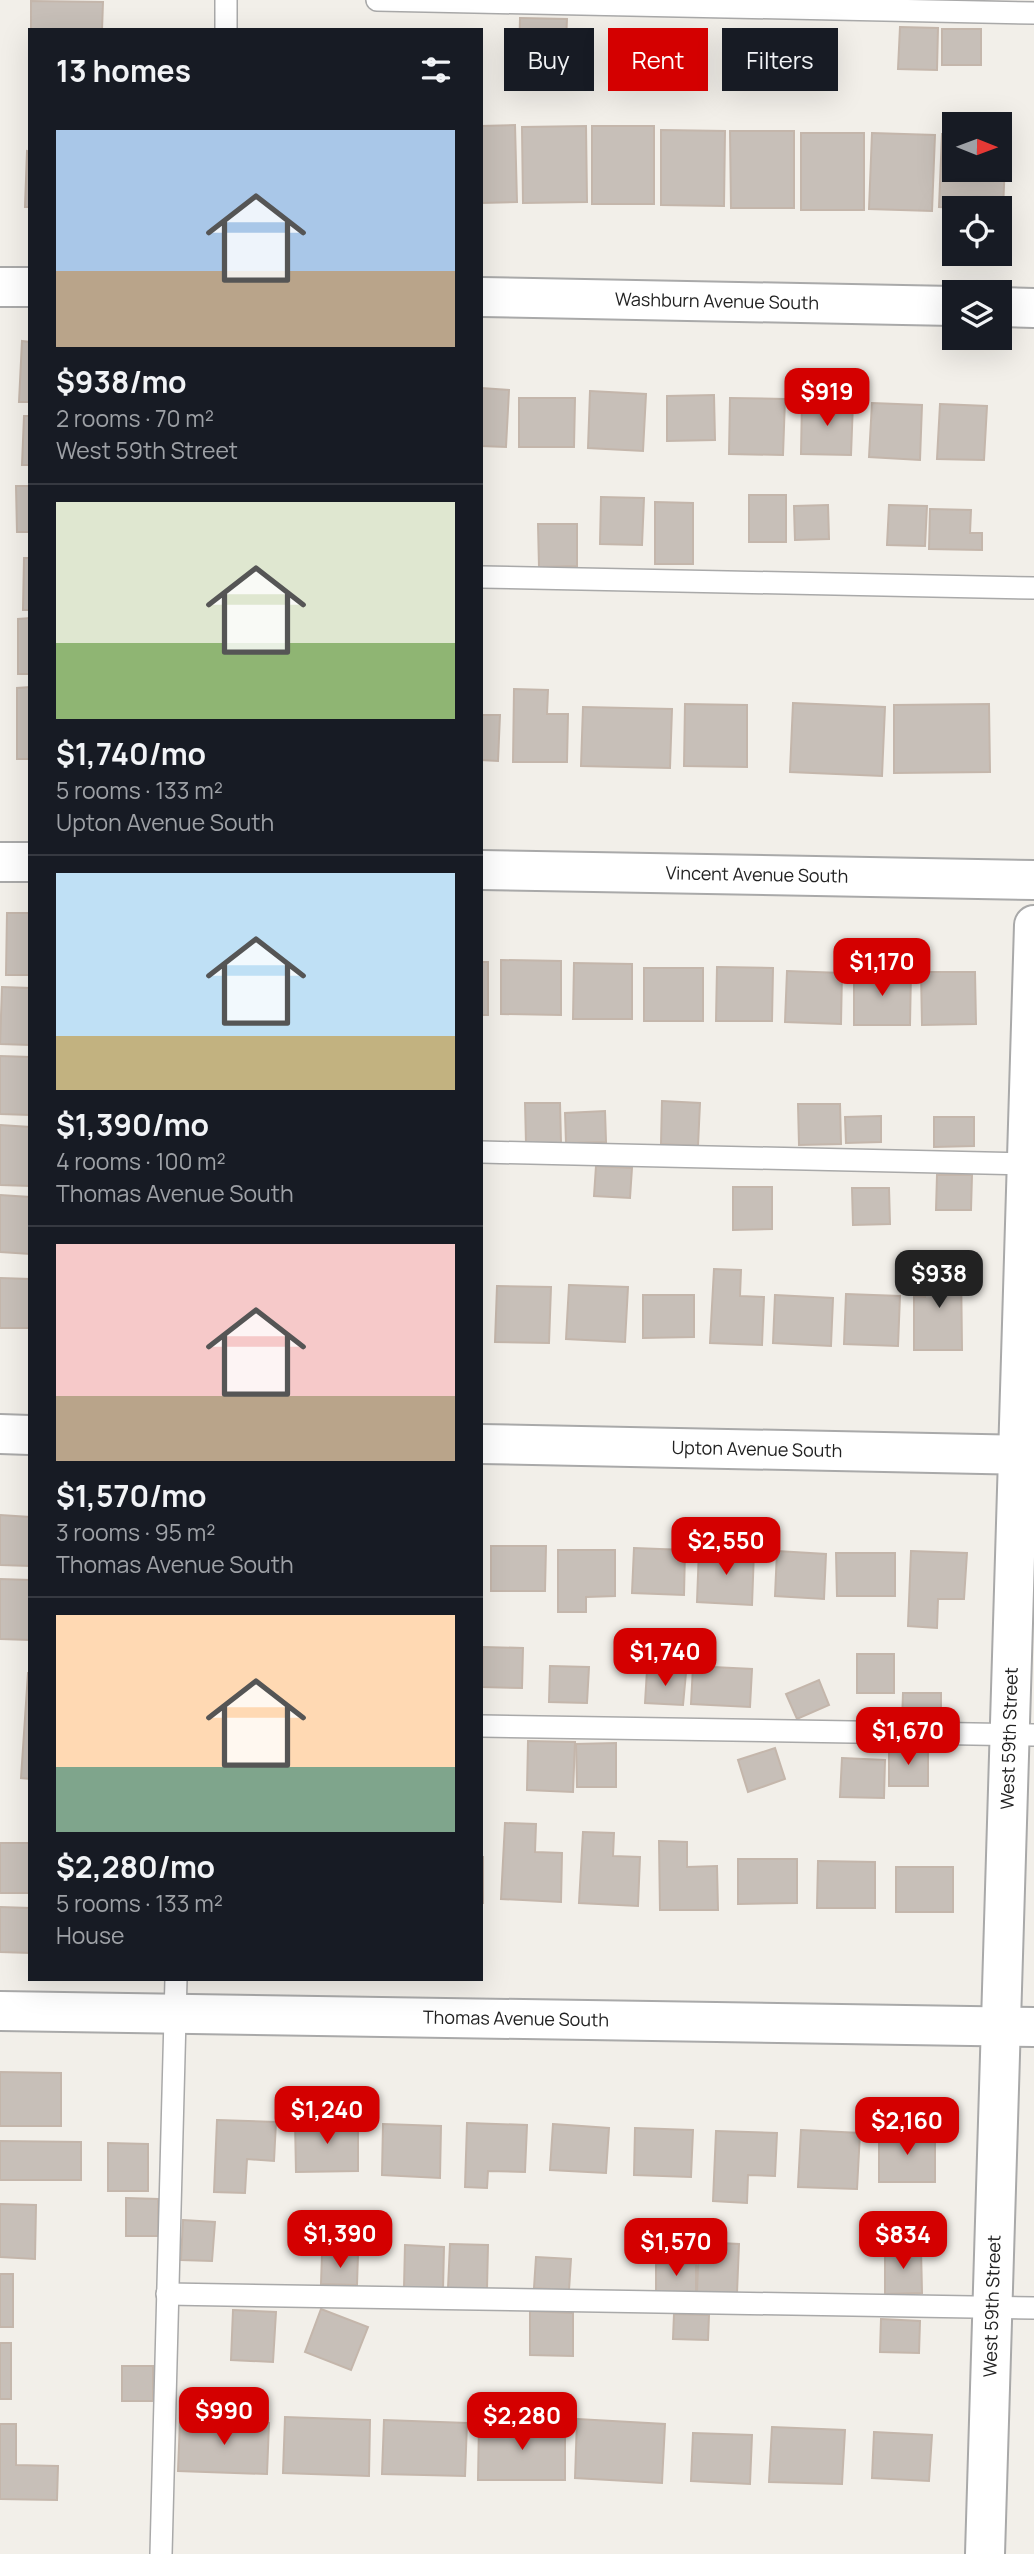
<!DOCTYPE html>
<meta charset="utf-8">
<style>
:root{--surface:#171b24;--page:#20242c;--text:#f1f3f6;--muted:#9ea1a6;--line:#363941;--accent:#d40000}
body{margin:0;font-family:Manrope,sans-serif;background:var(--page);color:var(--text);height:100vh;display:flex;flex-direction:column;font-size:26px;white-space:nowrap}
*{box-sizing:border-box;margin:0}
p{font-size:23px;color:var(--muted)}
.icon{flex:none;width:38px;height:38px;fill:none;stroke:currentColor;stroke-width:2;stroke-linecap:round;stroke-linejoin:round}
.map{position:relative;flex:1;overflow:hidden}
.side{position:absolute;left:28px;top:28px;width:455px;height:1953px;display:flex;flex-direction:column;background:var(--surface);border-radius:0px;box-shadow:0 7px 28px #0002}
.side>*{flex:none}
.guide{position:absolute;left:504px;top:28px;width:424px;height:63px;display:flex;gap:14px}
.needle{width:46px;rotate:91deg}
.buttons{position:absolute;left:942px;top:112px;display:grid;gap:14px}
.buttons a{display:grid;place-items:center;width:70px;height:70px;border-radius:0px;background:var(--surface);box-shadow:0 7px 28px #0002;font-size:35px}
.price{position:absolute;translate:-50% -60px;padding:0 16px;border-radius:14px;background:var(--accent);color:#fff;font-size:23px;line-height:46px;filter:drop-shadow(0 2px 4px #0008)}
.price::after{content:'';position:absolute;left:50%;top:42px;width:21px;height:16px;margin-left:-10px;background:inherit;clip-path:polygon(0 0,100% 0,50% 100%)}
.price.selected{background:#222;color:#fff}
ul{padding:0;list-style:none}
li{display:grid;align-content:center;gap:14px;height:371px;padding:0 28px}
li+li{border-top:2px solid var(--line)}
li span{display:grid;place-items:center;height:217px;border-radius:0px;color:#555}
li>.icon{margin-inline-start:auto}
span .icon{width:126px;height:126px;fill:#fffc;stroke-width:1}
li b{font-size:30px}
h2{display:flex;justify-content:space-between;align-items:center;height:84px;padding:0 28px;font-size:30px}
.pill{padding:0 24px;border-radius:0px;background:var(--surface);box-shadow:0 7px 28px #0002;font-size:24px;line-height:63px}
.pill.selected{background:var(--accent);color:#fff}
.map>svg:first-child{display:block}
</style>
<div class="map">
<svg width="1034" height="2554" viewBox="0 0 1034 2554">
<rect width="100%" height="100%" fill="#f2efe9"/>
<g fill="#c7bfb8" stroke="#c4b6ab" stroke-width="2">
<path d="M31,1l72,1 -1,28h-71z"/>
<path d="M520,18l47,1 -2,43 -46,-2z"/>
<path d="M900,27l38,1 -1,42 -39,-1z"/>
<rect x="942" y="29" width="39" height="36"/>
<path d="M515,125l2,77 -36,1v-77z"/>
<path d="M586,126l1,76 -64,1 -1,-76z"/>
<rect x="592" y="126" width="62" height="78"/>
<path d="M661,130l64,1 -1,75 -63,-1z"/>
<path d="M730,131h64v77h-63z"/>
<rect x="801" y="133" width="63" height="77"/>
<path d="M872,133l63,2 -3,76 -63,-2z"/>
<path d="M942,134h12v36h45v-34l7,1 -3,73 -64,-3z"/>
<path d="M27,151l3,1v55h-5z"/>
<path d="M22,341l8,1v60h-11z"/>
<path d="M481,388l28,2 -3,57 -25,-1z"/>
<path d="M590,391l56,3 -3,57 -55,-3z"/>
<path d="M714,395l1,45 -48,1v-45z"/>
<path d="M519,398h56l-1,49h-55z"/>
<path d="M730,398l55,1 -2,56 -54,-1z"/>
<path d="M802,401l51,1 -2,53 -50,-1z"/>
<path d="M872,403l50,2 -2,55 -51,-3z"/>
<path d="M940,404l47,2 -3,54 -47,-1z"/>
<path d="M24,416h6v49h-8z"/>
<path d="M16,486h14v46h-13z"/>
<rect x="749" y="495" width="37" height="47"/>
<path d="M601,497l43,1 -2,47 -42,-1z"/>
<path d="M655,502l38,1v61h-38z"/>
<path d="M828,505l1,34 -34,1 -1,-34z"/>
<path d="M889,505l38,1 -2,40 -38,-1z"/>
<path d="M930,509l41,1 -1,23h12v17l-53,-1z"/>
<path d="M538,524h39v42l-38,1z"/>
<path d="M24,558h6v52h-7z"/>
<path d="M30,618v56h-12v-55z"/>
<path d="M30,687v72h-13v-71z"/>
<path d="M514,689l34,1 -1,24h21l-1,48h-54z"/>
<path d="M793,703l92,4 -3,69 -92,-4z"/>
<path d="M685,704l62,1v62l-63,-1z"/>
<path d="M989,704l1,68 -96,1v-68z"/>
<path d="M583,707l89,2 -2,59 -89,-2z"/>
<path d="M481,715h19l-2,46 -17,-1z"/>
<path d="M7,913h23v62h-24z"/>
<path d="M501,960l60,1v54l-60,-1z"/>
<rect x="481" y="962" width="7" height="53"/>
<path d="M574,963l58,1v55h-59z"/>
<path d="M717,967l56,1 -1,53h-56z"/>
<rect x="644" y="968" width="59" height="53"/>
<path d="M854,970l57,1 -1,54h-56z"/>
<path d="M787,971l55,2 -1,51 -56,-2z"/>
<path d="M921,972h54l1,52 -54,1z"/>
<path d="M2,987l28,1v57l-30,-1z"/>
<path d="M0,1056l30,1v58l-30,-1z"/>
<path d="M662,1101l38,2 -2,43 -37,-2z"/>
<path d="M525,1103h35l1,40h-35z"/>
<path d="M798,1104h42l1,40 -42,1z"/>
<path d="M605,1111l1,31 -40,1 -1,-30z"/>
<path d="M881,1116v26l-35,1 -1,-26z"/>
<path d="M934,1117h40v29l-40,1z"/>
<path d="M0,1125l30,2v59l-30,-1z"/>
<path d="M596,1166l36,2 -2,30 -36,-2z"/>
<path d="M937,1175h35l-1,35h-35z"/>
<path d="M733,1187h39v42l-39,1z"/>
<path d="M852,1188h37l1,36 -37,1z"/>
<path d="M0,1195l30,2v57l-30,-2z"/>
<path d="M925,1264h36l1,86h-48v-54l11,1z"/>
<path d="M714,1269l27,1 -1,26 24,1 -2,48 -52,-2z"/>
<path d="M0,1278l30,1v49h-30z"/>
<path d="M569,1285l59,2 -3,55 -59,-3z"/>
<path d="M497,1286l54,1 -2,56 -54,-1z"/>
<path d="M846,1294l54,2 -2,50 -54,-2z"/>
<path d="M643,1295h51v42l-51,1z"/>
<path d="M775,1295l58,3 -2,48 -58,-3z"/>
<path d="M0,1515l30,2v49l-30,-1z"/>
<path d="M491,1546h55l-1,45h-54z"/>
<path d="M634,1548l51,2 -1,45 -52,-2z"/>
<path d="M699,1549l55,2 -2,54 -55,-3z"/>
<path d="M558,1550h57v46l-29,1v15h-28z"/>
<path d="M777,1551l49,3 -2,45 -49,-3z"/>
<path d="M911,1551l56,2 -3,46h-26l-1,29 -29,-2z"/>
<path d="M836,1553h59v43h-58z"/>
<path d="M0,1579l30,1v60l-30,-1z"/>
<path d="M483,1647l40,1 -1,40 -40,-1z"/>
<rect x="857" y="1654" width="37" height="39"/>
<path d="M550,1666l39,1 -2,36 -38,-1z"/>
<path d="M693,1666l59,3 -2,38 -59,-3z"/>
<path d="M647,1670l39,3 -3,32 -38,-2z"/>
<path d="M28,1673h2v106l-9,-1z"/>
<path d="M819,1680l10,25 -32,14 -11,-25z"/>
<path d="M903,1693h38v31l-39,-1z"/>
<path d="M528,1741l47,1 -2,50 -46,-2z"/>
<path d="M616,1743v44h-39l-1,-43z"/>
<path d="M775,1748l10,31 -37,13 -10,-32z"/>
<rect x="889" y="1748" width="39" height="38"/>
<path d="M842,1758l43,2 -1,38 -44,-1z"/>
<path d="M505,1823l31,1 -1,28 27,1 -1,49 -60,-3z"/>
<path d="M583,1832l31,1 -1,23 27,1 -2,49 -59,-3z"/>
<path d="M659,1841l28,1v25l30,-1 1,44h-58z"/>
<rect x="0" y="1843" width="30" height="50"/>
<rect x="481" y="1857" width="2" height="46"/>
<path d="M738,1859h59v44l-59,1z"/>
<path d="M818,1861l57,1v46h-58z"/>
<rect x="896" y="1867" width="57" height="45"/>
<path d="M0,1907l30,1v45l-30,-1z"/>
<path d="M0,2072l61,1v53h-61z"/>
<path d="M217,2120l59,2 -2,39 -27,-2 -2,34 -31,-1z"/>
<path d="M295,2121h63v50l-62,1z"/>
<path d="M467,2123l60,2 -2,47 -37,-1 -1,17 -22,-1z"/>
<path d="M383,2124l58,2 -1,52 -58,-3z"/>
<path d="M553,2124l56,4 -3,45 -56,-3z"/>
<path d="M635,2128l58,2 -2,47 -57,-2z"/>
<path d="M801,2130l59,3 -3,56 -59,-2z"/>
<path d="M716,2131l61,2 -2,43 -27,-1 -1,28 -34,-2z"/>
<rect x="879" y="2132" width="56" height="50"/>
<path d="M0,2141l81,1v38h-81z"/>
<path d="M108,2143l40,1v47h-40z"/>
<path d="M126,2198l32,1v37h-32z"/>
<path d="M0,2204l36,1 -1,54 -35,-2z"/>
<path d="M183,2220l32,2 -3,39 -31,-1z"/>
<path d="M699,2242l40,2 -2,49 -40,-1z"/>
<path d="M450,2244l38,1 -1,44 -39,-1z"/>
<path d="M405,2245l39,2 -1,43 -39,-2z"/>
<path d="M885,2248h36l1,45 -37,1z"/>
<path d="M322,2254l36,1 -1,30 -36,-1z"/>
<path d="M536,2257l35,2 -2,31 -35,-2z"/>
<rect x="656" y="2264" width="40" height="28"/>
<rect x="0" y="2274" width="13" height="53"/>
<path d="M321,2309l47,18 -17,43 -46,-18z"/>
<path d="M233,2310l43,2 -3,50 -42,-2z"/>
<path d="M530,2311l43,2v43l-43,-1z"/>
<path d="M674,2314l35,1 -1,25 -35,-1z"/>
<path d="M881,2319l39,2 -1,32 -39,-1z"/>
<rect x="0" y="2343" width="11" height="56"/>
<rect x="122" y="2366" width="31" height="35"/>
<path d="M285,2417l85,3 -1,56 -86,-3z"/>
<path d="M577,2419l88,5 -3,59 -87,-5z"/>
<path d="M180,2420l89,3 -2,51 -89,-3z"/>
<path d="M384,2420l83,3 -2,53 -83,-2z"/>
<path d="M479,2423h86v57h-87z"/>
<path d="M0,2424h16v41l42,1 -1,34 -57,-1z"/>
<path d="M772,2427l73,3 -3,54 -73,-2z"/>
<path d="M874,2432l58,3 -3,46 -57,-3z"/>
<path d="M693,2433l59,2 -2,49 -59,-3z"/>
</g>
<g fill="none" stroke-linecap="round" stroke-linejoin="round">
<g stroke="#a9a9a9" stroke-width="24">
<g id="lane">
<path d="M377,0l657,13"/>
<path d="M226,30v-30"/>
<path d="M481,577l553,11"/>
<path d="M481,1152l553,12"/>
<path d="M481,1726l553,9"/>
<path d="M167,2294l867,14"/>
<path d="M161,2554l15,-575"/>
</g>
</g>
<g stroke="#a9a9a9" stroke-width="42">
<g id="street">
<path d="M0,287h30"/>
<path id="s1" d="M481,297l473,9"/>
<path d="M999,307l35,1"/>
<path d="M0,862h30"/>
<path id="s2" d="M481,870l553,10"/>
<path d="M0,1434l30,1"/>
<path id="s3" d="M481,1444l553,11"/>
<path id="s4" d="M0,2011l1034,16"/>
<path id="s5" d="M985,2554l49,-1629"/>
</g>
</g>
<use href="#lane" stroke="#fff" stroke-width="21"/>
<use href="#street" stroke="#fff" stroke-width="38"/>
</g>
<g text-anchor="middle" stroke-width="5" stroke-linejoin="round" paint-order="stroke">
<g font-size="18" fill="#222" stroke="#fff">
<text dy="6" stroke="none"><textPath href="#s1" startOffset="236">Washburn Avenue South</textPath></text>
<text dy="6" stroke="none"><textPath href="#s2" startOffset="276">Vincent Avenue South</textPath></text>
<text dy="6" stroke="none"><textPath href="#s3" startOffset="276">Upton Avenue South</textPath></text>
<text dy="6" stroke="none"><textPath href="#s5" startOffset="816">West 59th Street</textPath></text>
<text dy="6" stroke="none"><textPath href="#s4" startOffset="516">Thomas Avenue South</textPath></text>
<text dy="6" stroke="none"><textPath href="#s5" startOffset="248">West 59th Street</textPath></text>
</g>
</g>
</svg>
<div class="buttons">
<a><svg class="needle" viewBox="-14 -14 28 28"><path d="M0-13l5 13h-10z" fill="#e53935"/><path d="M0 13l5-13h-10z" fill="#9ea1a6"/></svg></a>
<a><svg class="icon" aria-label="locate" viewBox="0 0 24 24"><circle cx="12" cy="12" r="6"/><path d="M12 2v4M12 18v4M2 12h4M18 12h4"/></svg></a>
<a><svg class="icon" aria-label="layers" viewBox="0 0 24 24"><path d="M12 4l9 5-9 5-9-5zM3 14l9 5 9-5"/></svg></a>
</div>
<b class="price" style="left:827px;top:428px">$919</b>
<b class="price" style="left:882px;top:998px">$1,170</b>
<b class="price selected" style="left:939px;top:1310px">$938</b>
<b class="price" style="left:726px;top:1577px">$2,550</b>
<b class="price" style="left:665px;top:1688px">$1,740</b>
<b class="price" style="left:908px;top:1767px">$1,670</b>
<b class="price" style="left:327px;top:2146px">$1,240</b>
<b class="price" style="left:907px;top:2157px">$2,160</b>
<b class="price" style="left:340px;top:2270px">$1,390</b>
<b class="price" style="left:903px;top:2271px">$834</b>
<b class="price" style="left:676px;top:2278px">$1,570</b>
<b class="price" style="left:224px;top:2447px">$990</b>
<b class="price" style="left:522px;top:2452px">$2,280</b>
<div class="guide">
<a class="pill">Buy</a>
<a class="pill selected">Rent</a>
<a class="pill">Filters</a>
</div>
<section class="side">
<h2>13 homes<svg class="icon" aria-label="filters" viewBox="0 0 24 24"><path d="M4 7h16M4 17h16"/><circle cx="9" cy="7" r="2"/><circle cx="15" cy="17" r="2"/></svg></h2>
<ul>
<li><span style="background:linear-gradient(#a9c7e8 65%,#b9a48a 0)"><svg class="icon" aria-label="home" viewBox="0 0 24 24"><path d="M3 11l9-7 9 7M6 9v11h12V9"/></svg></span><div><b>$938/mo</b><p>2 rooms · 70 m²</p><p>West 59th Street</p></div></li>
<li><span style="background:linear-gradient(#dfe7d0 65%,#8fb573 0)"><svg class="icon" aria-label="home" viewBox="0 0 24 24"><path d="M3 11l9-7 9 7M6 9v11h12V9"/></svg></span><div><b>$1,740/mo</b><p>5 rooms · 133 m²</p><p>Upton Avenue South</p></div></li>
<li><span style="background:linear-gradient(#bfe0f5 75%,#c2b280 0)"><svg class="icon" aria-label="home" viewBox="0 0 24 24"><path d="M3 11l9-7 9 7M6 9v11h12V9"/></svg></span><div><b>$1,390/mo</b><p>4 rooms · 100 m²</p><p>Thomas Avenue South</p></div></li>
<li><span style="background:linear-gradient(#f6c9c9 70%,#b9a48a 0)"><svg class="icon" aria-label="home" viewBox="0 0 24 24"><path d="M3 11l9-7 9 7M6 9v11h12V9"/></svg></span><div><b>$1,570/mo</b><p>3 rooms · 95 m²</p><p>Thomas Avenue South</p></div></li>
<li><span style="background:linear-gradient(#ffd9b3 70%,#7fa58c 0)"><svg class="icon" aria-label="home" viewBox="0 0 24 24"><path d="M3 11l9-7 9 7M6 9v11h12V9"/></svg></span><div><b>$2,280/mo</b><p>5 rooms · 133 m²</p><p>House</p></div></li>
</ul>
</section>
</div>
